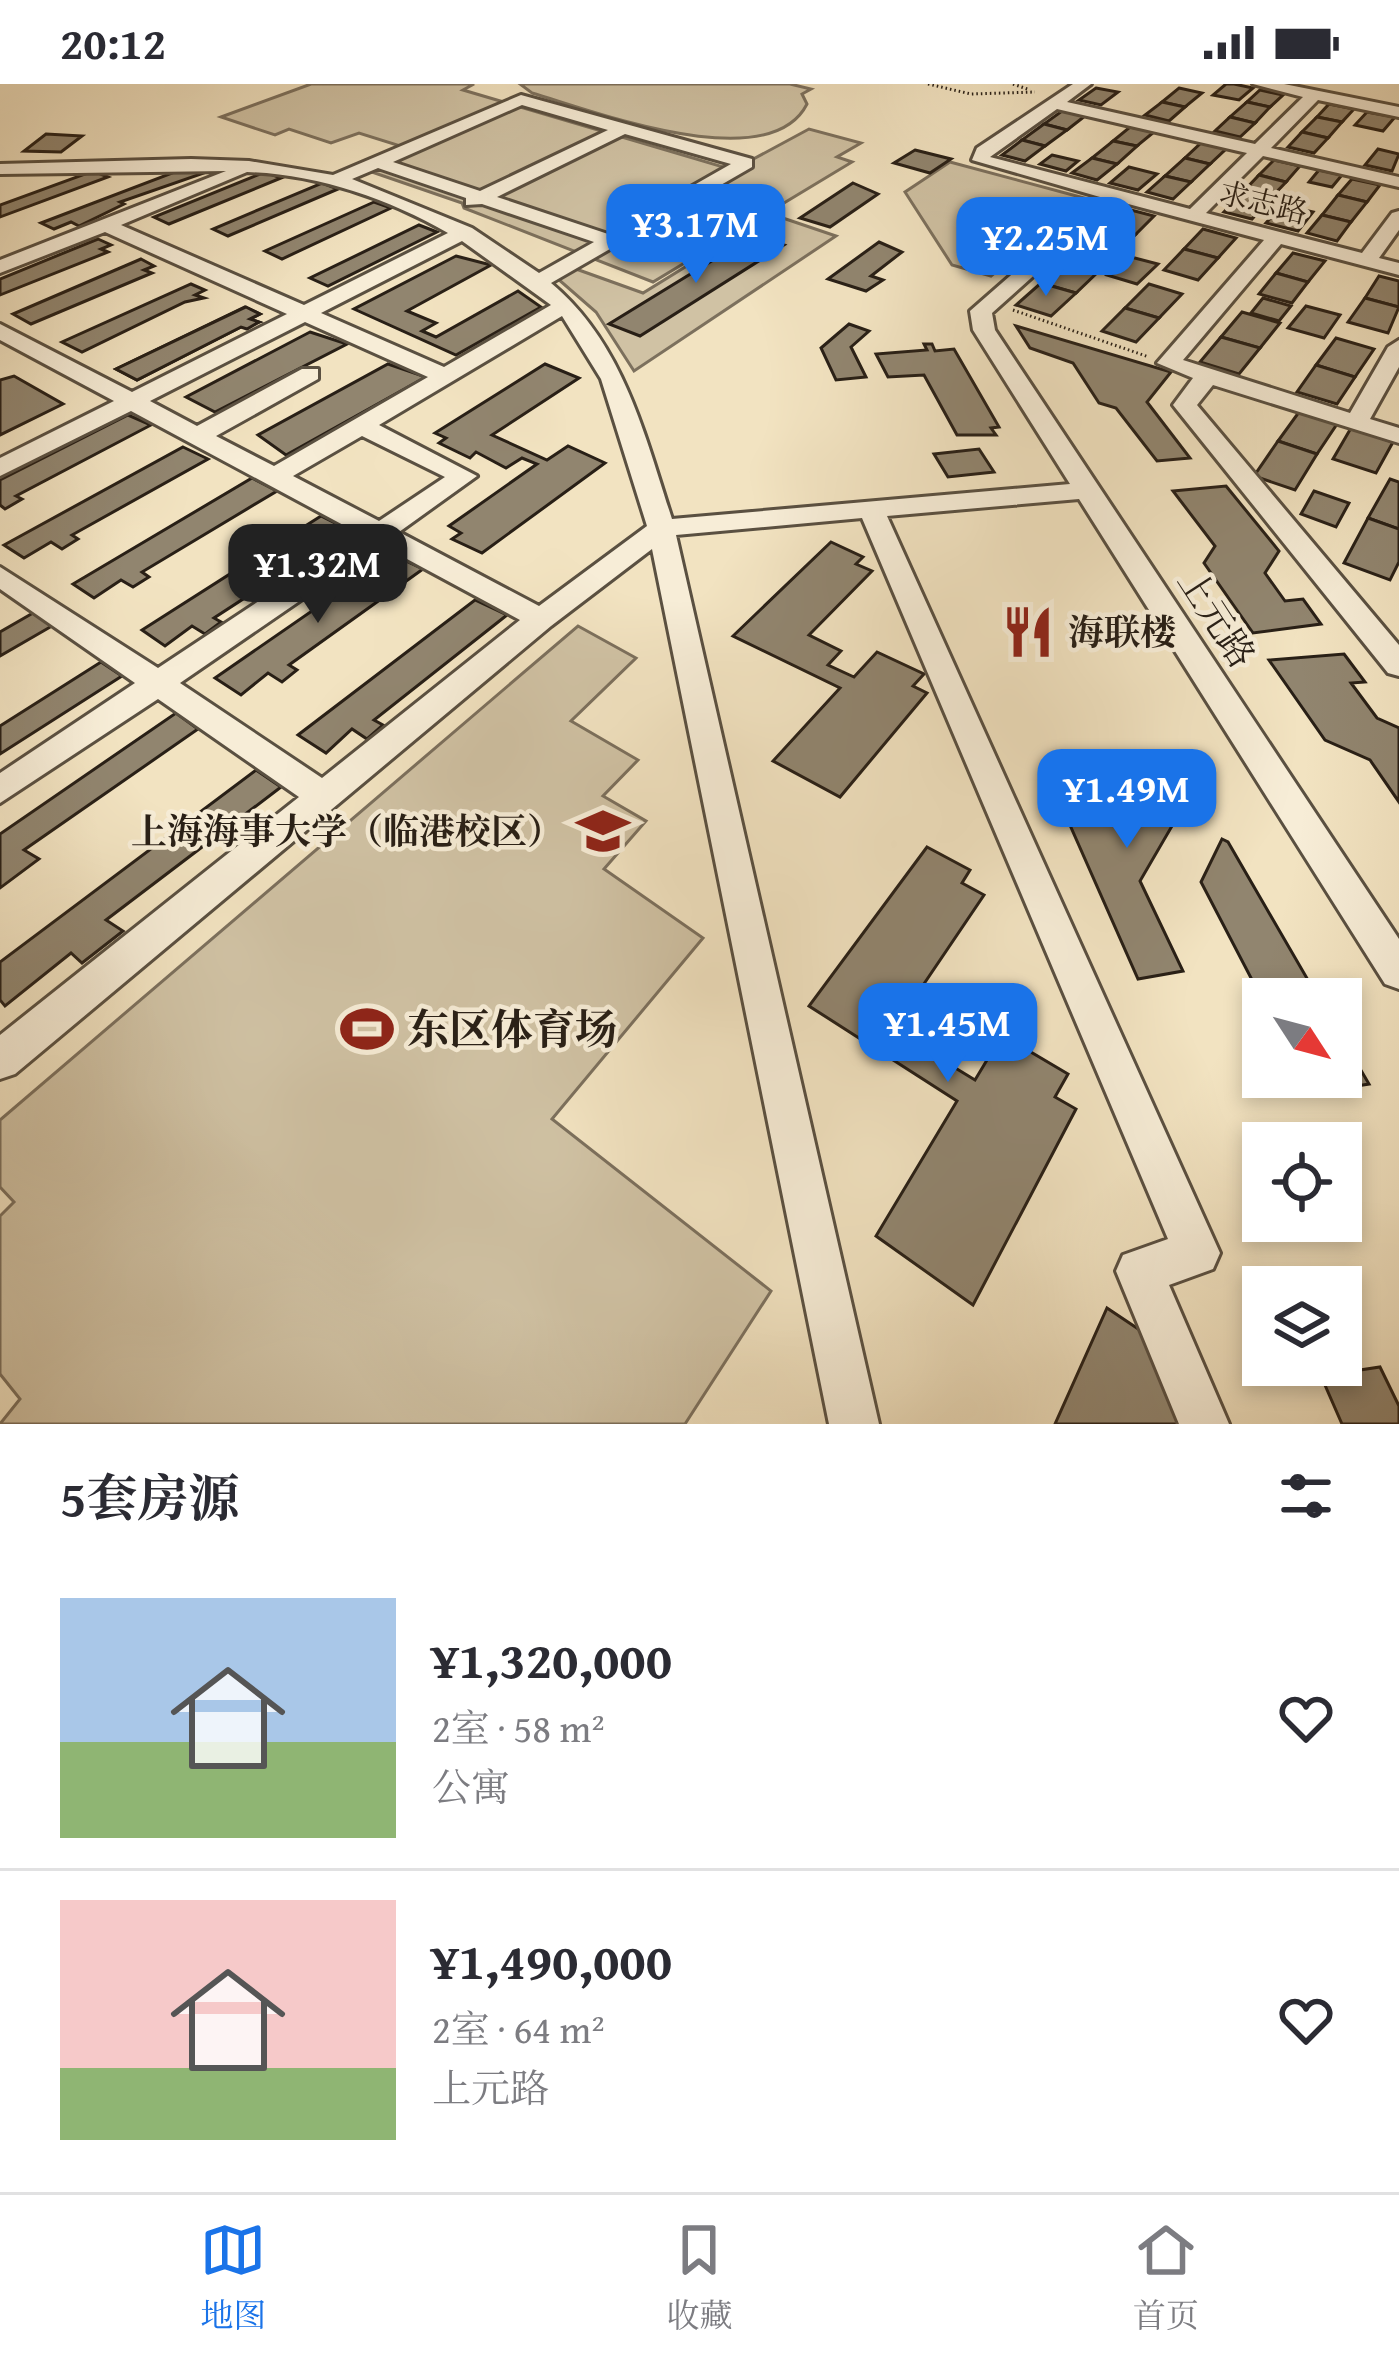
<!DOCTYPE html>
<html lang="zh">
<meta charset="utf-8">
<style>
:root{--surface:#fff;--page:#f7f7f7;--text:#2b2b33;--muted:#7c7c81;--line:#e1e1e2;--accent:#1a73e8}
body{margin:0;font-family:"Gentium Book Plus","Noto Serif SC",serif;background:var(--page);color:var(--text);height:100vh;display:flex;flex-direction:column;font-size:45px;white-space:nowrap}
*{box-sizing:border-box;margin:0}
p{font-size:39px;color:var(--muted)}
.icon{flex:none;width:66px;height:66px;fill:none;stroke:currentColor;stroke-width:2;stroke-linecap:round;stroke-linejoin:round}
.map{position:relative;height:1340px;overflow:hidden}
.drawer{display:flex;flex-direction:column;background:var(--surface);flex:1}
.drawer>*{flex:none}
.needle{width:78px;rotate:126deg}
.buttons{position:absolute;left:1242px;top:894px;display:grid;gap:24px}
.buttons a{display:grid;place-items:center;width:120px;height:120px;border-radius:0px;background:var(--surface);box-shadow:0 6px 18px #0003;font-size:60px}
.price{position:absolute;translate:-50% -102px;padding:0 27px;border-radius:24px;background:var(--accent);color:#fff;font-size:39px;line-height:78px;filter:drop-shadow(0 3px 6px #0008)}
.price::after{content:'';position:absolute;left:50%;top:72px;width:36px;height:27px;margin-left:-18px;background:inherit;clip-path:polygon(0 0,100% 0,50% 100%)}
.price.active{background:#222;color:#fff}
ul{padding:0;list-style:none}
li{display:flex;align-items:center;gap:36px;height:300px;padding:0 60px}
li+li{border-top:3px solid var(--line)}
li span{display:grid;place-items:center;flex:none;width:336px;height:240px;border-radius:0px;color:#555}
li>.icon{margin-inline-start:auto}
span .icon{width:144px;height:144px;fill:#fffc;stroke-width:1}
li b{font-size:51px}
h2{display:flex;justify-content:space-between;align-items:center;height:144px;padding:0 60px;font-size:51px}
.status{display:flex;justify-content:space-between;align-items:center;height:84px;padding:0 60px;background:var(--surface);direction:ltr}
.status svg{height:33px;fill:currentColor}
.tab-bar{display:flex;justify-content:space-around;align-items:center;height:168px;border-top:3px solid var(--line);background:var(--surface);font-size:33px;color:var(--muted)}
.tab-bar a{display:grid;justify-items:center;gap:6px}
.tab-bar .active{color:var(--accent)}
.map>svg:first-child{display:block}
</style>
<div class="status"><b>20:12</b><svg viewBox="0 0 49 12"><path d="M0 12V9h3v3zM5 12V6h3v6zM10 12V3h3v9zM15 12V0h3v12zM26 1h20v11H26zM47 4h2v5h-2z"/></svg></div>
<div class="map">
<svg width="1399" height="1340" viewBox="0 0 1399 1340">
<rect width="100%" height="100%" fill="#f2e3c1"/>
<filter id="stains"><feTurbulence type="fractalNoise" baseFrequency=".00167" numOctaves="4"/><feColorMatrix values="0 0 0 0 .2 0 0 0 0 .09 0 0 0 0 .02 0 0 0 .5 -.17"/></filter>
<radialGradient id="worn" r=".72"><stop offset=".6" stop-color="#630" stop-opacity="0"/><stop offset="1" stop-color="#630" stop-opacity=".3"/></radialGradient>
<g fill="#d0c2a4" stroke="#7c705d" stroke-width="3">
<path d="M311,0h163l-11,6 270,80 76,-41 52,14 -24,14 15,5 -199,120 -189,-74 -2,-5 -96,-33 44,-21 -51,-16 -28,10 -42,-14 -14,6 -54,-18z"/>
<path d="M520,0h270l21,5 -9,5 5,10c-38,75 -216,6 -275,-11z"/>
<path d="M950,78l134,36 -93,78 -39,-11 -47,-73z"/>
<path d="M771,130l65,22 -202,135 -38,-59 -38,-33 18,-10 67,24z"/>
<path d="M578,542l58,32 -65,63 67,39 -35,36 43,25 -42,48 99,69 -151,181 219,172 -86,133h-685l20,-25 -20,-25v-158l14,-14 -14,-15v-67z"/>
</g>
<g fill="#91856f" stroke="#281f16" stroke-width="3">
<path d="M1226,0h8l19,4 -14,12 -26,-5z"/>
<path d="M1096,4l22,4 -17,13 -22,-5z"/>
<path d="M1179,4l23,5 -17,14 -23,-5z"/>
<path d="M1260,6l23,5 -13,12 -23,-5z"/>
<path d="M1162,18l23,5 -16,14 -24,-6z"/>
<path d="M1247,18l23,5 -15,16 -25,-6z"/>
<path d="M1329,20l25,5 -12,13 -25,-5z"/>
<path d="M1062,27l23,5 -18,14 -23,-6z"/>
<path d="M1367,28l28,5 -12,14 -28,-6z"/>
<path d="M1230,33l25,6 -15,14 -25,-6z"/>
<path d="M1317,33l25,5 -14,16 -26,-6z"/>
<path d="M1044,40l23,6 -22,16 -23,-6z"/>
<path d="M1130,43l24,5 -17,14 -24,-5z"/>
<path d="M1302,48l26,6 -14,15 -26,-6z"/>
<path d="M46,50l36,2 -21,16 -37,-1z"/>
<path d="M1022,56l23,6 -20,15 -23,-6z"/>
<path d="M1113,57l24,5 -20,18 -25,-6z"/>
<path d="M1201,59l25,6 -16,15 -25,-6z"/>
<path d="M1378,65l21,5 -7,17 -27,-6z"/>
<path d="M915,66l36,9 -21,14 -36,-10z"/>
<path d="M1052,71l26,6 -12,10 -26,-7z"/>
<path d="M1092,74l25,6 -20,16 -25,-7z"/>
<path d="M1185,74l25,6 -19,18 -26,-6z"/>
<path d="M1274,76l26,6 -14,16 -27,-7z"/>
<path d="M1129,83l28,7 -19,16 -28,-7z"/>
<path d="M185,84l16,6 -81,28 4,2 -45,22 -8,-4 -17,7 -13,-6z"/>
<path d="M1319,86l23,5 -10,12 -23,-5z"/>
<path d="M93,87l15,6 -108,40v-12z"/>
<path d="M265,88l16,6 -112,46 -15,-7z"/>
<path d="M1259,91l27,7 -18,19 -27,-7z"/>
<path d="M1165,92l26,6 -18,17 -26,-7z"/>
<path d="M1352,95l28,6 -13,17 -29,-7z"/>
<path d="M322,99l16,6 -110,47 -15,-7z"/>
<path d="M853,99l25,11 -48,33 -30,-9z"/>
<path d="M1241,110l27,7 -16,18 -28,-7z"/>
<path d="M1338,111l29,7 -16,20 -29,-7z"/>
<path d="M374,118l17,6 -109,51 -17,-8z"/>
<path d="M1282,121l31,7 -15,19 -32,-8z"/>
<path d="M1127,125l27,7 -19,19 -28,-8z"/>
<path d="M1322,131l29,7 -14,19 -30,-8z"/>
<path d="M419,141l18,7 -109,54 -18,-8z"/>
<path d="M1107,143l28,8 -21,19 -28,-8z"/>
<path d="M1203,145l33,9 -18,20 -34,-9z"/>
<path d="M754,151l30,10 -144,91 -31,-12z"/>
<path d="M98,155l13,6 -10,4 7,3 -108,43v-16z"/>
<path d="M879,158l23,10 -31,24 12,4 -17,11 -38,-12z"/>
<path d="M1087,165l26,7 -14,12 -26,-7z"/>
<path d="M1184,165l34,9 -20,22 -34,-10z"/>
<path d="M1293,169l32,8 -17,21 -32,-9z"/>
<path d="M456,172l35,9 -84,46 29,12 -14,8 14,6 82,-46 23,16 -85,48 -102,-46z"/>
<path d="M1127,172l31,8 -21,20 -30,-9z"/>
<path d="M141,175l13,7 -10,4 8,3 -121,51 -18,-10z"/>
<path d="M1066,177l33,10 -23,22 -35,-10z"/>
<path d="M1276,189l32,9 -16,21 -33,-9z"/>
<path d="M1379,192l20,5v26l-34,-9z"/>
<path d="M1041,199l35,10 -25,23 -35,-11z"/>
<path d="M191,200l14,6 -10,5 9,3 -19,4 -103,50 -20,-10z"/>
<path d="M1149,200l33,10 -23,24 -34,-10z"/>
<path d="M1263,214l28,8 -12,15 -28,-8z"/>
<path d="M1365,214l34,9 -11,26 -40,-11z"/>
<path d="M1306,222l34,9 -16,23 -36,-10z"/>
<path d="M245,223l15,7 -10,5 9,3 -18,5 -104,53 -21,-11z"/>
<path d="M246,223l14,7 -10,5 9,3 -12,7 -6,-2 -104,53 -21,-11z"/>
<path d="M1125,224l34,10 -23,24 -34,-11z"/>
<path d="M1242,228l38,11 -20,25 -39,-11z"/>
<path d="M849,240l20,7 -18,16 15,30 -30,3 -15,-32z"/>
<path d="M1016,242l155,46 -24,30 43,56 -33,3 -41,-53 -17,-5 -26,-40 -43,-15z"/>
<path d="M310,248l37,12 -132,68 -29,-15z"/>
<path d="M1221,253l39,11 -21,26 -39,-12z"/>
<path d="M1336,254l38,11 -19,28 -39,-12z"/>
<path d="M924,260h8l3,7 19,-2 45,78 -8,1 5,7h-39l-33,-60 -36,2 -12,-23 51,-4z"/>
<path d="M388,280l38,13 -140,78 -28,-20z"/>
<path d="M545,280l34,14 -87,57 55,25 21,-14 37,17 -123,90 -30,-14 9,-6 -12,-7 88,-62 -15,-6 -16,10 -30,-16 -6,6 -31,-15 7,-5 -11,-5z"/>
<path d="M1316,281l39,12 -18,27 -40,-12z"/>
<path d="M14,292l49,28 -63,31v-55z"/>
<path d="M1299,328l38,12 -20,30 -39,-13z"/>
<path d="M128,331l23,10 -135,71 6,3 -17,10 -5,-4v-25z"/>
<path d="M1351,344l42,14 -17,31 -43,-14z"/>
<path d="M1278,357l39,13 -22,36 -41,-14z"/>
<path d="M183,363l25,12 -136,76 6,4 -16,10 -11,-7 -27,16 -20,-13z"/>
<path d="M979,365l15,23 -46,5 -14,-23z"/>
<path d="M252,394l25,13 -135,81 7,5 -16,10 -12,-7 -27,18 -21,-14z"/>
<path d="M1390,395l9,3v47l-31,-11z"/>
<path d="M1226,402l53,65 -14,22 20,28 18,-2 18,25 -68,9 -49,-70 11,-17 -42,-55z"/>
<path d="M1314,407l35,12 -13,24 -35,-13z"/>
<path d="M321,432l28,14 -135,88 7,4 -16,12 -13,-8 -27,20 -23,-16z"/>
<path d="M1368,434l31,11v33l-9,18 -46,-17z"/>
<path d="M831,458l32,15 -7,7 16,7 -63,64 32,16 -13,14 26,12 23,-25 47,22 -11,12 14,7 -87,104 -67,-36 67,-73 -107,-52z"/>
<path d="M393,471l30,14 -134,96 8,5 -15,12 -14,-9 -27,22 -26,-17z"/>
<path d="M475,516l32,15 -133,105 9,5 -16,14 -15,-10 -26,24 -28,-18z"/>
<path d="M33,529l19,13 -52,30v-24z"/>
<path d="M1344,570l21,28 -14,1 26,35 22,10v74l-29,-42 -45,-20 -56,-80z"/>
<path d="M101,578l21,14 -122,78v-28z"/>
<path d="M176,629l22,16 -174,121 15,9 -39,29v-54z"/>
<path d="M1208,680l-68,117 43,90 -45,8 -91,-206 60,-5 28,55 16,-50z"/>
<path d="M256,686l25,17 -175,133 17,11 -41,32 -11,-10 -66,53 -5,-6v-38z"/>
<path d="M1222,755l6,3 91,157 -56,2 -62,-119z"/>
<path d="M927,763l43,23 -8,13 22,12 -75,111 46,27 -16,25 36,22 27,-45 66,39 -13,23 21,12 -103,196 -97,-69 81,-135 -148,-95z"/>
<path d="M1341,952l28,48 -58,9 -9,-16h39z"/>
<path d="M1107,1224l64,43 12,73h-128z"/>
<path d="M1380,1283l19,39v18h-57l-21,-48z"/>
</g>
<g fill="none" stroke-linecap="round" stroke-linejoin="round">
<g stroke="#5a5041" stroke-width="6">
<path id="minor" d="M1073,0h18l-24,18 188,42 48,-47 -50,-13h31l115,23v10l-81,-17 -47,48 128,29v10l-136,-31 -57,57 156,40 30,-40 7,-2v19l-20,28 20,5v12l-118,-31 -98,116 167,53 38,-66 11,-7v27l-29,52 29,9v15l-186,-58 -16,20 202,240v31l-11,-3 -211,-263 -4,-5 20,-27 -36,-15 107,-123 -147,-39 -125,112 3,17 404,609v50l-14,-5 -306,-485 -192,17 333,737 -7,16 -44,16 60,139h-50l-63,-153 7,-16 45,-16 -306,-721 -186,17 203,889h-50l-177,-875 -101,77 -536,448 -15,5v-44l299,-238 -141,-98 -158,104v-30l135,-90 -135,-94v-22l158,101 202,-134 -229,-123 -131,65v-18l114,-57 -114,-61v-16l132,68 155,-78 -182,-82 -105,41v-13l226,-89 -226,3v-10l191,-5 58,2 84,14 188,-80 231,64v8l-201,116c72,60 93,150 121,236l398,-35 -97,-154 -3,-19 130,-114 -128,-37 5,-12zM522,21l86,25 -128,61 -87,-29zM1057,25l190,44 -57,56 -200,-52zM625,50l106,30 -123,70 -111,-37zM378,84l88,30v7l16,-1 112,38 -55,31 -67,-45 -120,-49zM247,88c69,2 140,26 201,61l-144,72 -183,-80zM462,157l89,64 -107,62 -123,-54zM562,232l39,63 46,147 -108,80 -140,-74 78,-56 -98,-51zM305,238l123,55 -154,89 -58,-30 102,-57v-10h-16l-105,57 -47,-25zM362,352l83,41 -66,44 -86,-45zM381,461l139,75 -198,158 -142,-95z"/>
</g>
<g stroke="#281f16" stroke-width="3" stroke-dasharray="1.5 3" stroke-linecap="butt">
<path d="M928,0l43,10 64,-2"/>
<path d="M1013,0l17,6"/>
<path d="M1013,226l136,47"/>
</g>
<use href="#minor" fill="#f7edd7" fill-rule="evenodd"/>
</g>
<defs>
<g id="restaurant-bare" transform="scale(4.14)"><path d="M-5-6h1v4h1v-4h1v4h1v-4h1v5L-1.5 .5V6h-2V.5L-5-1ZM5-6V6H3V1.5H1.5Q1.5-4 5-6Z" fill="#8f2418" stroke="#f7edd7" stroke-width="2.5" paint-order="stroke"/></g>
<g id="university-bare" transform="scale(4.14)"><path d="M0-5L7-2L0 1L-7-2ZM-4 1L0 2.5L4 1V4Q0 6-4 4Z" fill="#8f2418" stroke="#f7edd7" stroke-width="2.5" paint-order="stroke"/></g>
<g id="stadium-bare" transform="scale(4.14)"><path d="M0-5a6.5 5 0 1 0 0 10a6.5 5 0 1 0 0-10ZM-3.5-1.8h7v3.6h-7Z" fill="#8f2418" stroke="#f7edd7" stroke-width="2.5" paint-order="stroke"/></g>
</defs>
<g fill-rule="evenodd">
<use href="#restaurant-bare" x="1028" y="548"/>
<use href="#university-bare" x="603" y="747"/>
<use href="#stadium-bare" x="367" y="945"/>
</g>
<g text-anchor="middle" stroke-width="9" stroke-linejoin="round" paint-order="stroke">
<g font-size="30" fill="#281f16" stroke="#f7edd7">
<text transform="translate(1263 119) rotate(14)" y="10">求志路</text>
</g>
<g font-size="36" fill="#281f16" stroke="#f7edd7">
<text transform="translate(1217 534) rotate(57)" y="13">上元路</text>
</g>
<g font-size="36" font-weight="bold" fill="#281f16" stroke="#f7edd7" text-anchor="start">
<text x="1068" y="561">海联楼</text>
<text x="563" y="760" text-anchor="end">上海海事大学（临港校区）</text>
</g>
<g font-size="42" font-weight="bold" fill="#281f16" stroke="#f7edd7" text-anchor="start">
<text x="407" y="960">东区体育场</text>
</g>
</g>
<rect width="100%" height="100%" filter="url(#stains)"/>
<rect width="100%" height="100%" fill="url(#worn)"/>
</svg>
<div class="buttons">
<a><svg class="needle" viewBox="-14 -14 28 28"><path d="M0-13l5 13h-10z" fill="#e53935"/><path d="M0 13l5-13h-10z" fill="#7c7c81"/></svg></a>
<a><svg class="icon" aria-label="locate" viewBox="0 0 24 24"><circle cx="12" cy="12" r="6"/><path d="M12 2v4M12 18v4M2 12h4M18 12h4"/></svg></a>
<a><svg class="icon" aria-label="layers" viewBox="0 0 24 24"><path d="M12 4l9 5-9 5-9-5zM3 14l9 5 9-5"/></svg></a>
</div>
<b class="price" style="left:696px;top:202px">¥3.17M</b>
<b class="price" style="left:1046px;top:215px">¥2.25M</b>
<b class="price active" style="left:318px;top:542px">¥1.32M</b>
<b class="price" style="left:1127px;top:767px">¥1.49M</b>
<b class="price" style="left:948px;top:1001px">¥1.45M</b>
</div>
<section class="drawer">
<h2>5套房源<svg class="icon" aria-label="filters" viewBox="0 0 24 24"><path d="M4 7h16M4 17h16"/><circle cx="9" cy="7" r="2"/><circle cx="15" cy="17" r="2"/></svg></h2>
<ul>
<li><span style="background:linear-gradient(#a9c7e8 60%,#8fb573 0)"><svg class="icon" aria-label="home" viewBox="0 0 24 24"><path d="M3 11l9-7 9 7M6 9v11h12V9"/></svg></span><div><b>¥1,320,000</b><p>2室 · 58 m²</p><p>公寓</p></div><svg class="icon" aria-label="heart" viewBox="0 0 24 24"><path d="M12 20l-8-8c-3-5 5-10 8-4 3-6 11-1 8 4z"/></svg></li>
<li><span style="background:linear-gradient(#f6c9c9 70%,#8fb573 0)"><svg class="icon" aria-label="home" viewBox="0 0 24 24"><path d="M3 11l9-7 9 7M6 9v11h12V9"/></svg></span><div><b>¥1,490,000</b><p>2室 · 64 m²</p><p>上元路</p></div><svg class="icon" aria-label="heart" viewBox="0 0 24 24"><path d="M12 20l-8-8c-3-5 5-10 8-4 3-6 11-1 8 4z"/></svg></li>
</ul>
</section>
<nav class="tab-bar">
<a class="active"><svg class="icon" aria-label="map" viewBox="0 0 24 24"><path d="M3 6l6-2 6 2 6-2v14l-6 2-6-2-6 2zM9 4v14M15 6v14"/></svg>地图</a>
<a><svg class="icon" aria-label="saved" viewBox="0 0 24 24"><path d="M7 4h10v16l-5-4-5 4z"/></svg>收藏</a>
<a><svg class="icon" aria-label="home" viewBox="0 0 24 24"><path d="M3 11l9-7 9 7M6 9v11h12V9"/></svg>首页</a>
</nav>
